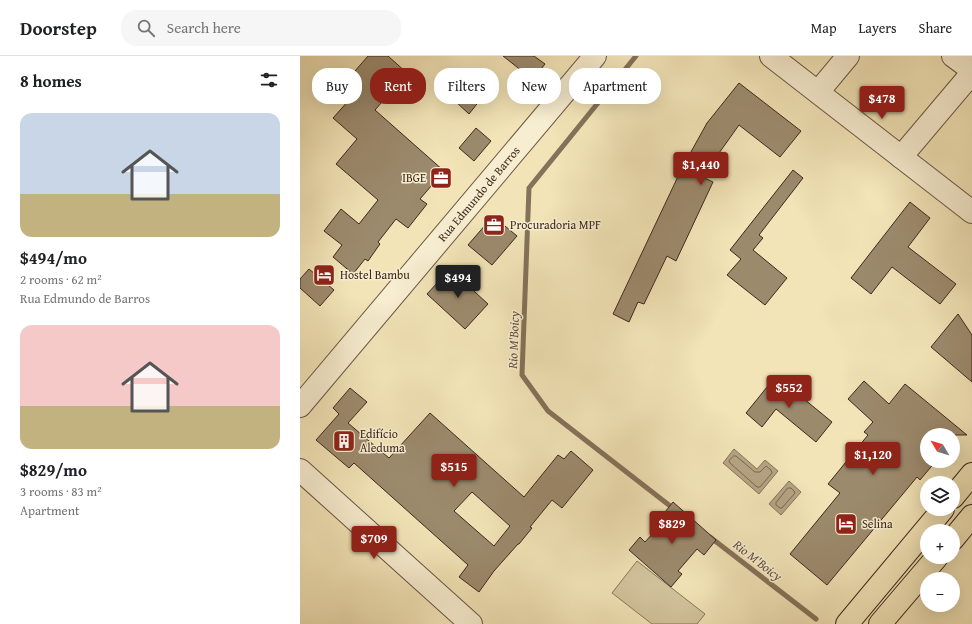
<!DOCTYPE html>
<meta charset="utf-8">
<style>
:root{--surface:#fff;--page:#f6f6f6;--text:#202124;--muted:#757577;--line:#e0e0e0;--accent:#8f2418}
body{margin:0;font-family:"Gentium Book Plus",serif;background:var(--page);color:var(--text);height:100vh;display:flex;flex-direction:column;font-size:15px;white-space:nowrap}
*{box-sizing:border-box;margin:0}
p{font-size:13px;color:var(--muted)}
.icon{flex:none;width:22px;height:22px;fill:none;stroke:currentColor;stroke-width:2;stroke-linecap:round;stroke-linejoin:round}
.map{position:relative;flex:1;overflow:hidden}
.side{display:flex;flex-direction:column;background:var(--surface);width:300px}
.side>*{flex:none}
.top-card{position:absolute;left:12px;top:12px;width:380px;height:36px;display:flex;gap:8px}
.needle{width:26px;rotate:308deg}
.tools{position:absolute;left:620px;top:372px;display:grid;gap:8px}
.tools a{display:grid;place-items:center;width:40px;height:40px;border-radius:50%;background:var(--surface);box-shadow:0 4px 16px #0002;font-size:20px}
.price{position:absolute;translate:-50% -34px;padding:0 9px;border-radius:4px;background:var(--accent);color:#fff;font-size:13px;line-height:26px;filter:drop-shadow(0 1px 2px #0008)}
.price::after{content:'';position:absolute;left:50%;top:24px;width:12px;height:9px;margin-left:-6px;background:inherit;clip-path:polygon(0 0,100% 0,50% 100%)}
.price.current{background:#222;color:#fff}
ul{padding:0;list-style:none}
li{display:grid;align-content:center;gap:8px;height:212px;padding:0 20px}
li span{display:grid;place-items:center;height:124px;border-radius:12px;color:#555}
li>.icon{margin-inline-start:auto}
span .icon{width:72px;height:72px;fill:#fffc;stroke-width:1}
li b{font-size:17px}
h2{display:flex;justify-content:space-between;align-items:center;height:48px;padding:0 20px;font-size:17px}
.tag{padding:0 14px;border-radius:16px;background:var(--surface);box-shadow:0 4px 16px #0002;font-size:14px;line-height:36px}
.tag.current{background:var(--accent);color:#fff}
header{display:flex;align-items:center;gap:24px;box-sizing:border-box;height:56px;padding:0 20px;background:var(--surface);border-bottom:1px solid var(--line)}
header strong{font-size:19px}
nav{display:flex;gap:22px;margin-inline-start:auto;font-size:14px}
.search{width:280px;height:36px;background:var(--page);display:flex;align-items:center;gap:10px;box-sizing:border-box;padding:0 14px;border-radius:16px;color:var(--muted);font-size:15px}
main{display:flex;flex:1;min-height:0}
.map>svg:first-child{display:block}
</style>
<header>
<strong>Doorstep</strong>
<div class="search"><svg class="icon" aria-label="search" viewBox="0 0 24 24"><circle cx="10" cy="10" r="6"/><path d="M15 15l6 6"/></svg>Search here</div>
<nav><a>Map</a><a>Layers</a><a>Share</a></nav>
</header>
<main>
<section class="side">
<h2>8 homes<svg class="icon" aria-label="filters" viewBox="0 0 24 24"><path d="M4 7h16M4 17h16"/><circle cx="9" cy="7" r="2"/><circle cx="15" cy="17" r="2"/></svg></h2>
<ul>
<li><span style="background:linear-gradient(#c9d6e8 65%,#c2b280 0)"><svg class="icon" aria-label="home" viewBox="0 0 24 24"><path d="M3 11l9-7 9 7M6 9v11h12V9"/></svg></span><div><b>$494/mo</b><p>2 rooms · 62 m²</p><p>Rua Edmundo de Barros</p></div></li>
<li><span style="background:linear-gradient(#f6c9c9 65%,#c2b280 0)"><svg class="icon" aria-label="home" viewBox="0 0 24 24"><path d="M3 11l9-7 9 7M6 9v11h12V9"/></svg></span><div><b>$829/mo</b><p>3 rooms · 83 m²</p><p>Apartment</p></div></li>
</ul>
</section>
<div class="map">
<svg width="672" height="568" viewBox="0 0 672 568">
<rect width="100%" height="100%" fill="#f2e4b7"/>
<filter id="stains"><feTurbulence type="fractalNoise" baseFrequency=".005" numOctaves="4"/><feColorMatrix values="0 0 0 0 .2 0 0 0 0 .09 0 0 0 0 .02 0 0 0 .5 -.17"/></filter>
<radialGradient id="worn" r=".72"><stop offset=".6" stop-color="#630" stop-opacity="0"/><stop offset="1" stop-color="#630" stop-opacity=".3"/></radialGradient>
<path fill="#d3c49d" stroke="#88765d" d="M337,505l68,53 -8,10h-45l-40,-31z"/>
<g fill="#b5a483" stroke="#85725a">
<path d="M434,393l23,20 8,-9 13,11 -19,23 -36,-31z"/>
<path d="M489,425l12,11 -20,23 -12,-11z"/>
</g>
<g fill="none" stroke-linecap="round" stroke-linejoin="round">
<g stroke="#7a6650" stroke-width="1">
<path d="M434,400h2l19,16h5l6,-6 5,4 1,3 -12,14h-3l-27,-24 -1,-2z"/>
<path d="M488,432h3l3,3 1,2 -13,15h-2l-4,-3v-2z"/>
</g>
<g stroke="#85725a" stroke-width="5">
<path d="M336,0l-107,132 -7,187 26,36 126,98"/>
<path d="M410,481l106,82"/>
</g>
</g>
<g fill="#9c8a6d" stroke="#3e281d" fill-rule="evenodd">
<path d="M68,0h20l19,17 -32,37 69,61 -24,28 7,5 -19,24 -12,-9 -18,23 2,2 -12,17 -3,-2 -12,15 -20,-17 9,-12 -18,-14 17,-22 18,15 19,-24 -42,-36 21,-25 -24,-21 26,-29 -11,-10z"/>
<path d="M203,0h31l11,8 -15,19 -11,-9 3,-3z"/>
<path d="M439,27l62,48 -21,26 -41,-32 -37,52 11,5 -37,79 -9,-5 -23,48 -6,-2 -9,20 -16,-8 69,-146 25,-45z"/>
<path d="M166,32l14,12 -11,14 -14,-13z"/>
<path d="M176,72l15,13 -17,20 -15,-13z"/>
<path d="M493,114l10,8 -44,57 4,3 -10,12 34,28 -22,27 -38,-30 14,-16 -11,-9z"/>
<path d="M610,146l20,16 -22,29 48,37 -16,20 -48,-37 -21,27 -20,-16z"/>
<path d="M193,160l24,20 -25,29 -24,-20z"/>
<path d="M9,213l25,21 -14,16 -20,-18v-9z"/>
<path d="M150,213l38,35 -23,25 -38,-35z"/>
<path d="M658,258l14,21v47l-41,-35z"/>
<path d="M476,320l56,46 -16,20 -40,-33 -14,18 -16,-14z"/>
<path d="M564,325l25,23 16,-20 62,51h-40v26h9l-16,19 -3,-3 -90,108 -37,-31 50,-61 -12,-9 40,-49 -4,-3 9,-10 -25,-23z"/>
<path d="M50,332l17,14 -19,21 41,35 41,-45 94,84 34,-42 6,4 7,-8 22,19 -31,38 -10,-8 -22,27 2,1 -13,16h-1l-24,27 -15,21 -20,-15 9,-12 -114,-102 -5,5 -33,-28 23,-26 -6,-6zM172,436l38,34 -16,20 -40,-35z"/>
<path d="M373,446l43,38 -12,15 -7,-6 -19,22 4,3 -11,13 -42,-37 11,-13 5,5 19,-21 -3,-4z"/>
</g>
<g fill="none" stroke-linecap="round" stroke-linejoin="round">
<g stroke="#6b5744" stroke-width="24">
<g id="minor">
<path d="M471,0l201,156"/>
<path d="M653,0l19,14"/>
<path d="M518,36l30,-36"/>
<path d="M601,101l71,-84"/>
<path d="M0,350l295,-350"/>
<path d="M0,414l171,154"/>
</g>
</g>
<g stroke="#3e281d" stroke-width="24">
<g id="major">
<path d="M653,441l19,-23"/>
<path d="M653,483l19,-23"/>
<path d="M547,568l96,-115"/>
<path d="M580,568l57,-67"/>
</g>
</g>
<use href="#minor" stroke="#f7edd0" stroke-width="22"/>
<use href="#major" stroke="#f2e4b7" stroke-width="22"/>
</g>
<defs>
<g id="office-square" transform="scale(1.15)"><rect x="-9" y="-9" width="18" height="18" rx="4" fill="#8f2418" stroke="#f7edd0"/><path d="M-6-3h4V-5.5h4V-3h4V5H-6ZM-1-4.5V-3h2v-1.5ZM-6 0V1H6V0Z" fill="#fff"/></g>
<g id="hotel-square" transform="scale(1.15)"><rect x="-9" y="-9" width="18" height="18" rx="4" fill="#8f2418" stroke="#f7edd0"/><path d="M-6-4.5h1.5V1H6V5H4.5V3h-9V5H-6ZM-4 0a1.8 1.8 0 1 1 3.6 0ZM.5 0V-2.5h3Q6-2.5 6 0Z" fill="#fff"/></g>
<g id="building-square" transform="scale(1.15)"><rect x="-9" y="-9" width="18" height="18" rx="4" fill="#8f2418" stroke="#f7edd0"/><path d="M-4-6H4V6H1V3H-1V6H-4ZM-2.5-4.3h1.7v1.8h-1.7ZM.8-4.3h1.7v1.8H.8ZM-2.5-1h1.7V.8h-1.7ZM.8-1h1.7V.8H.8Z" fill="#fff"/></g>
</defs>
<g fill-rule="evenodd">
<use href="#office-square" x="141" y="122"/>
<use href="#office-square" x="194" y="169"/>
<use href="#hotel-square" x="24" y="219"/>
<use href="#building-square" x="44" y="385"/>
<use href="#hotel-square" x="546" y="468"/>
</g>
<g text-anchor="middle" stroke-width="3" stroke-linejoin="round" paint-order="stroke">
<g font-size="12" fill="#3e281d" stroke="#f7edd0" text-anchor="start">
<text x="126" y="126" text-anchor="end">IBGE</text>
<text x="210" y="173">Procuradoria MPF</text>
<text x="40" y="223">Hostel Bambu</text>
<text x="60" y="382">Edifício<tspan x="60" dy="14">Aleduma</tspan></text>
<text x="562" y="472">Selina</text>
</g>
<g font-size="12" fill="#3e281d" stroke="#f7edd0">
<text transform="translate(179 138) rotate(-50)" y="4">Rua Edmundo de Barros</text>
</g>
<g font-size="13" font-style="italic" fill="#624d3c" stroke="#f7edd0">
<text transform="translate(213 284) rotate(-88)" y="5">Rio M'Boicy</text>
<text transform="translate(458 504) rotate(38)" y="5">Rio M'Boicy</text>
</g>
</g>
<rect width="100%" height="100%" filter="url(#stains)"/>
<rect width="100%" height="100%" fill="url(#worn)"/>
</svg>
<div class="tools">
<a><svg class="needle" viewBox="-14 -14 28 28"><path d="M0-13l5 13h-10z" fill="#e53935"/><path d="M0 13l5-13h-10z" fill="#757577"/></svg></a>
<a><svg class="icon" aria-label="layers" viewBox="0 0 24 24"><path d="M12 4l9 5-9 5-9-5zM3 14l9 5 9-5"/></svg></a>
<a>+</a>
<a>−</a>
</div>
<b class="price" style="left:582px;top:64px">$478</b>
<b class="price" style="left:401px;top:130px">$1,440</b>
<b class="price current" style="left:158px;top:243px">$494</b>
<b class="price" style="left:489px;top:353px">$552</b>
<b class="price" style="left:573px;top:420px">$1,120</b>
<b class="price" style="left:154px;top:432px">$515</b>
<b class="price" style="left:372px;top:489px">$829</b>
<b class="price" style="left:74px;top:504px">$709</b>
<div class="top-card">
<a class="tag">Buy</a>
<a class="tag current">Rent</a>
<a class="tag">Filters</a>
<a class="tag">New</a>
<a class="tag">Apartment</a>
</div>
</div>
</main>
